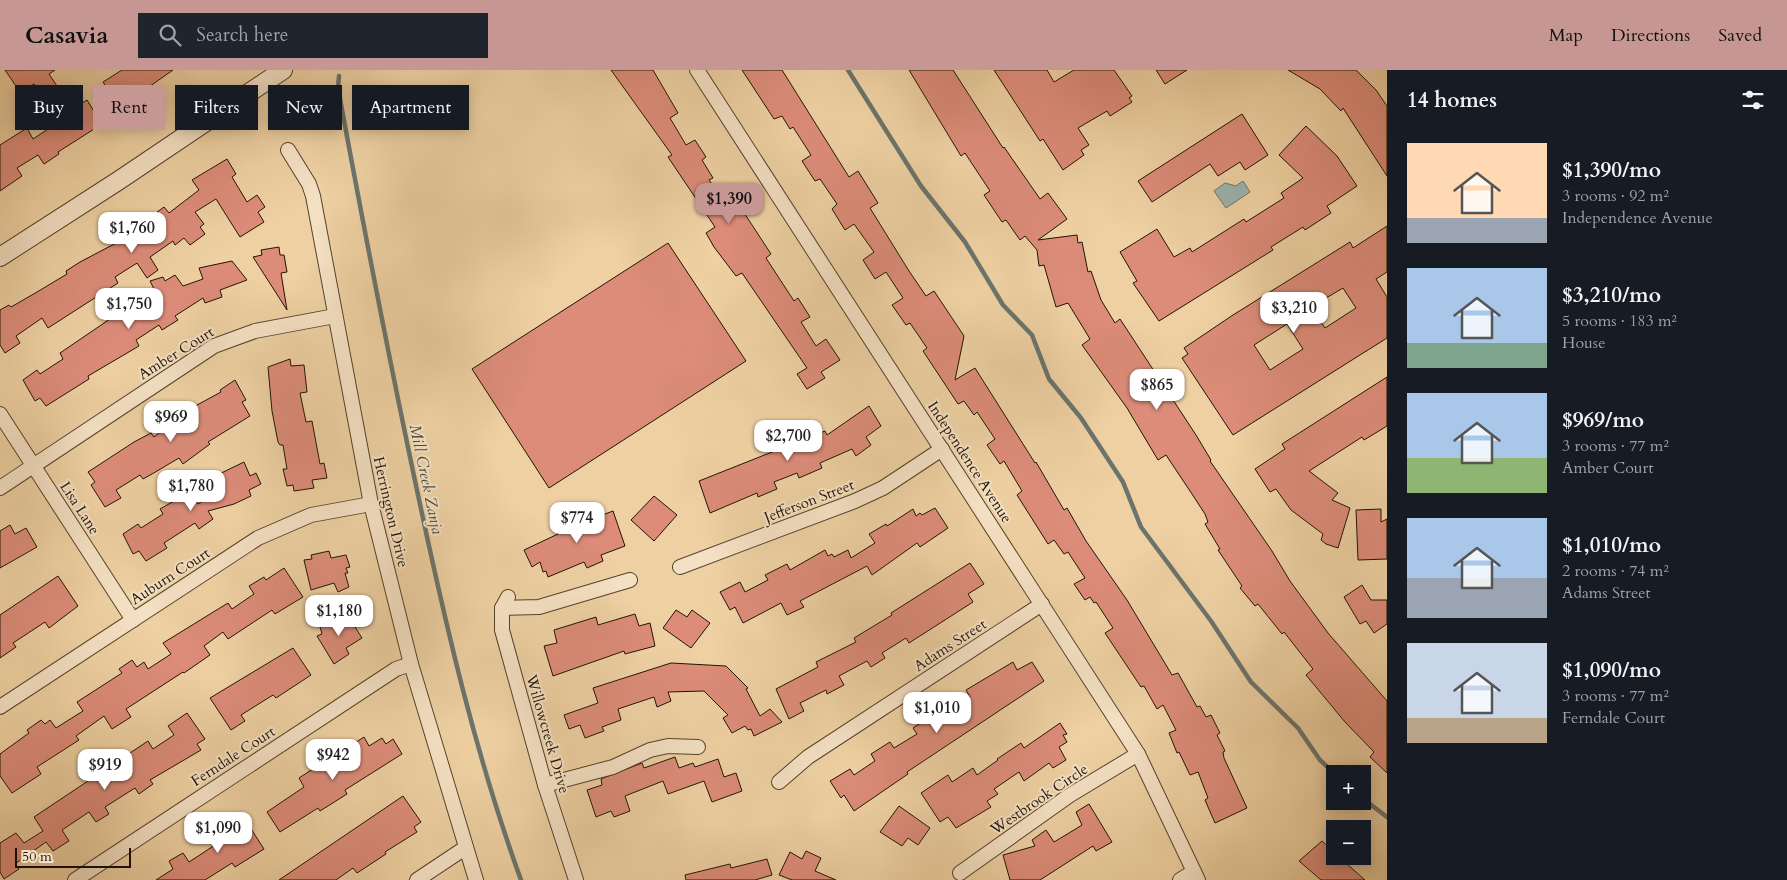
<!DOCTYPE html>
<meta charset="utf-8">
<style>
:root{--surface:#171b24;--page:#20242c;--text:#f1f3f6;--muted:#9ea1a6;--accent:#c59692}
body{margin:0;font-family:Cardo,serif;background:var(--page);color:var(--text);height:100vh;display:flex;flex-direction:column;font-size:19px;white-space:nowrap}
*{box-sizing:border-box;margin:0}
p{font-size:16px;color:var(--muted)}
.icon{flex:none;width:28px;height:28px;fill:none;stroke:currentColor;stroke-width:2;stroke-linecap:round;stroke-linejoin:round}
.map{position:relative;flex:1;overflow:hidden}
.details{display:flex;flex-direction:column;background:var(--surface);width:400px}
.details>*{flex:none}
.guide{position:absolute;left:15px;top:15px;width:475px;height:45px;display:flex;gap:10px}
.controls{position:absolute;left:1326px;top:695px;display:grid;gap:10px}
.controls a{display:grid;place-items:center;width:45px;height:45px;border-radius:0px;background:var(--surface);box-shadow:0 2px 12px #0003;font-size:25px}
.scale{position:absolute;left:15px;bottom:12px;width:116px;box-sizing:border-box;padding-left:5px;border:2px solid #211405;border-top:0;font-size:14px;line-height:18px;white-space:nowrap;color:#211405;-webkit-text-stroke:4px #f4e0c3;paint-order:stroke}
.price{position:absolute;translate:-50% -42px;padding:0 11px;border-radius:10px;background:#fff;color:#222;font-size:16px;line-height:32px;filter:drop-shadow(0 1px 2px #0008)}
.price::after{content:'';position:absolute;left:50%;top:30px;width:15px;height:11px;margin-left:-8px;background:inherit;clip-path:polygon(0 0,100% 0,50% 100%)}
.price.selected{background:var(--accent);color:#111}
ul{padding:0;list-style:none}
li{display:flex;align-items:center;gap:15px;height:125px;padding:0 20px}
li span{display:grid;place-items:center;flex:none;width:140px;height:100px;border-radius:0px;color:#555}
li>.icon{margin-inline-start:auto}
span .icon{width:60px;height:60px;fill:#fffc;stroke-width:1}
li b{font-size:21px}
h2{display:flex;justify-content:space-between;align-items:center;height:60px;padding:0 20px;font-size:21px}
.chip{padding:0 18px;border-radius:0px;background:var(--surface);box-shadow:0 2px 12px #0003;font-size:18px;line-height:45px}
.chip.selected{background:var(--accent);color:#111}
header{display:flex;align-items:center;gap:30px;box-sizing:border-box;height:70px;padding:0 25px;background:var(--accent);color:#111}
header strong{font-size:24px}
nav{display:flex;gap:28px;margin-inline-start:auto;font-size:18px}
.search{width:350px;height:45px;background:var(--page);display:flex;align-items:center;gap:12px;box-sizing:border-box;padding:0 18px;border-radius:0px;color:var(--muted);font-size:19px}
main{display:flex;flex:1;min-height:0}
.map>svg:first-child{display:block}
</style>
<header>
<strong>Casavia</strong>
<div class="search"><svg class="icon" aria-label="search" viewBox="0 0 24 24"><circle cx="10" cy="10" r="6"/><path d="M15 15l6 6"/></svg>Search here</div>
<nav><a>Map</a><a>Directions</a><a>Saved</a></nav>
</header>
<main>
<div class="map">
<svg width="1387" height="810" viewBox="0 0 1387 810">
<rect width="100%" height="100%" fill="#eed0a2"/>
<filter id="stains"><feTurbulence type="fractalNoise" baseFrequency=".004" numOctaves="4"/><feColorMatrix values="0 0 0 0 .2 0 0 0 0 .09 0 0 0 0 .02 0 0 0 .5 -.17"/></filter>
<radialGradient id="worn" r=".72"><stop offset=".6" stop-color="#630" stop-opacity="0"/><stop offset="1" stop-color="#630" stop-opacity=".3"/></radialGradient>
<path fill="#9cb4af" stroke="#6b746b" d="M1243,111l7,11 -24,16 -12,-17 11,-8 11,3z"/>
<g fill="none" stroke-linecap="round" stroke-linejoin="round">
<g stroke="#6b746b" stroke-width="4.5">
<path d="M848,0l73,116 44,56 38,63 29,30 17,44 32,39 42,64 18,45 70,94 40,61 47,46 22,32 15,14"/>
<path d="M339,6l-1,12c26,141 53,281 83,421 27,126 56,250 100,371"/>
<path d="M1362,728l25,19"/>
</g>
</g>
<g fill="#dc8c79" stroke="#211405" fill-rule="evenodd">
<path d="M5,0h50l-6,4 18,27 5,-3 5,8 10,-6 15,24 -44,28 1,2 -15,10 -6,-9 -21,13 5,8 -22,15v-46l27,-17 6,11 27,-18 -26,-37 -14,8z"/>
<path d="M122,0h51l-37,26 4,6 -17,11 -20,-31z"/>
<path d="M611,0h42l25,43 -8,5 16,27 9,-5 11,17 -4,3 11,18 -4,2 19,27 9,-5 34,52 -5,4 28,43 4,-3 12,19 -9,5 15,24 10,-7 14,21 -19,12 4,6 -18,11 -10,-15 10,-6 -65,-95 -6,3 -22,-29 -8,-14 9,-6 -47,-70 4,-2z"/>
<path d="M742,0h40l67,107 9,-6 20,32 -8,5 39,63 17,25 8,-5 30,45 -9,44 20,-12 60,95 1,-1 28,48 3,-2 19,33 41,59 45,75 6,-2 19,34 3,-1 6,11 5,-2 9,18 -3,2 8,16 -2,1 1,6 23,50 -32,15 -10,-23 3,-2 -10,-26 -8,3 -11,-23 -2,1 -8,-20 7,-3 -13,-25 -6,4 -13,-23 -3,1 -36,-54 8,-5 -17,-26 -2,1 -4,-6 -5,3 -11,-16 11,-6 -17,-26 -4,2 -10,-14 -6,4 -31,-49 5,-4 -18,-30 -4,3 -13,-19 8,-6 -18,-27 -3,3 -10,-14 -6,3 -35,-53 4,-3 -17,-25 -4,2 -14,-20 11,-7 -17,-26 -11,7 -12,-19 11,-8 -20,-28 -9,6 -13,-21 5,-5 -17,-25 -5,2 -13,-20 9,-6 -18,-28 -3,2 -8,-13 -8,3z"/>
<path d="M909,0h44l50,78 1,-1 36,52 8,-6 19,26 -29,21 39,-5 1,8 4,-1 6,30 3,-1 10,29 14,23 5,-4 76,116 15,25 -1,1 62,90 18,30 38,52 59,68v72l-17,-16 4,-5 -29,-30 -39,-47 7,-6 -29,-37 -2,2 -24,-30 -3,2 -15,-18 2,-2 -24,-36 2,-1 -15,-25 3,-2 -3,-8 -13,-20 -26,-39 -8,5 -31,-52 -45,-63 8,-6 -22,-36 -12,4 -12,-42 -5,1 -2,-16 -12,-14 -5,4 -14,-20 -4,2 -18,-27 6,-4 -25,-38 -4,3z"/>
<path d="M994,0h53l7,12 20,-12h40l18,26 -3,2 3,4 -22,14 -3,-5 -29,17 11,17 -8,5 3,5 -21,15 -20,-31 -3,2z"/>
<path d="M1156,0h31l-22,14z"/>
<path d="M1288,0h68l20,20 11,16v70l-44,-68 -2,3 -21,-22z"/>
<path d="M1242,44l26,41 -23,15 -5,-8 -22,14 -8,-12 -58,38 -14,-21z"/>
<path d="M1306,56l31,30 20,30 -30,20 4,7 -26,17 -2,-3 -32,20 2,3 -114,71 -26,-38 4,-2 -17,-29 37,-23 17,28 16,-9 2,4 52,-33 2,3 38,-24 -3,-5 22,-15 -24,-23z"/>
<path d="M227,89l9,15 -4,3 15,25 10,-7 8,12 -7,5 6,10 -24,15 -24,-38 -21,13 9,12 -4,3 5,7 -15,11 -6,-7 -9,7 -2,-4 -23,16 8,13 -11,8 -10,-15 -22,14 3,6 -70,45 -6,-10 -26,18 4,7 -15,10 -5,-8v-35l9,-5 2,2 26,-15 30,-18 -1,-3 14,-9 38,-20 -2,-3 13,-9 1,2 34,-25 5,6 30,-23 -7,-10z"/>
<path d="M1387,156v46l-11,7 11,18v41l-154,97 -51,-77 6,-4 -4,-6 49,-33 117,-73 3,6zM1343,218l13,20 -31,20 -14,-21zM1287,254l16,25 -33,21 -16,-25z"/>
<path d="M668,173l78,118 -197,127 -77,-119z"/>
<path d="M279,177l1,8h4l3,17 -6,1 6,37 -34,-53 9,-2 -1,-5z"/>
<path d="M232,191l15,19 -27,10 2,7 -17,6 -2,-5 -28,18 3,4 -16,10 -3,-5 -23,15 3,6 -51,30 1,3 -43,27 -6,-8 -5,3 -12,-21 14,-10 3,4 23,-15 -3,-6 94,-64 -4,-8 13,-4 2,4 10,-6 8,11 20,-7 -4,-11z"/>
<path d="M290,289l1,7 13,-1 3,27 -7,1 6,29 6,-1 8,43 4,-1 3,15 -15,2 2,8 -20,3 -1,-6 -6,1 -4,-17h4l-4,-24h-3l-2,-3 -6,-31 -4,-44z"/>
<path d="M1387,307v49l-23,14 -2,-3 -53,34 29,22 -6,7 18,8 -12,40 -12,-4 -5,-4 2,-6 -32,-24 -15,-21 -6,3 -15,-23 30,-20 -3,-5z"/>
<path d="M235,310l11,20 -4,2 8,14 -42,26 2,2 -27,20 -4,-6 -27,16 -9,5 -3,-4 -24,15 5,8 -16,9 -14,-22 4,-3 -7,-10 46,-30 17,-9 3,4 32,-26 35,-19 -1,-2z"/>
<path d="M869,336l12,20 -15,11 5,8 -15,11 -4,-7 -32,14 2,5 -23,10 -2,-5 -23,9 3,7 -19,8 -1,-4 -47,20 -11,-32 126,-50 2,4z"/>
<path d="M244,392l6,14 6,-3 5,11 -12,6 2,6 -17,8 -26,7 5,8 -14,10 -4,-6 -31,20 3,5 -21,13 -7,-10 -6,3 -10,-20 15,-10 3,4 22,-14 -3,-5 30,-17 8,12 21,-14 -6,-13z"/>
<path d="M654,426l23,19 -23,26 -23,-21z"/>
<path d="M935,438l13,20 -28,19 -3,-4 -45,32 -5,-9 -67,35 4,6 -17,8 -6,-12 -38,20 -8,-16 -5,3 -10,-18 20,-10 5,10 23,-12 -3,-5 22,-11 3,6 35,-20 3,6 4,-2 2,3 14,-7 3,8 24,-15 -6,-9 17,-10 1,2 26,-17 3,7 4,-3 2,2z"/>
<path d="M1381,439v13l6,-3v40l-29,1 -2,-50z"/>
<path d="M613,441l12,35 -24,9 2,6 -16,7 -3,-6 -36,15 -2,-6 -3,1 -3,-10 -8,5 -8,-17 34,-16 -3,-6 32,-11 2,3z"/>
<path d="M10,455l5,9 11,-6 11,19 -37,21v-37z"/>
<path d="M329,481l2,7 15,-3 4,12 -4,1 2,5h-3l4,14 -11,5 -4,-9 -23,7 -7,-30 8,-1 -1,-4z"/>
<path d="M970,493l14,21 -16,10 5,8 -64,41 -3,-5 -24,15 3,5 -14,9 -4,-6 -28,15 5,9 -17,9 -1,-4 -26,13 4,8 -15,8 -13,-30 42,-22 -2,-5 40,-20 -2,-4 38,-23 -1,-2z"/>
<path d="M284,498l19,29 -28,17 -3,-4 -44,29 -5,-7 -19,14 6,9 -26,18 -1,-1 -57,37 5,8 -19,12 -8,-13 -28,20 3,4 -42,27 4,7 -29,19 -12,-17v-22l29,-21 -2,-3 14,-10 4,4 5,-4 6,8 27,-17 -6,-9 45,-29 -3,-4 13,-9 5,7 7,-5 4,7 23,-15 -8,-11 65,-40 4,6 22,-15 -5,-8 15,-9 2,3z"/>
<path d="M58,506l20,30 -29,22 -4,-6 -32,21 3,4 -16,11v-43z"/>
<path d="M1362,515l9,15h16v24l-13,9 -8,-12 -6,3 -16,-27z"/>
<path d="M676,540l11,7 5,-7 18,13 -19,25 -28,-20z"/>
<path d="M345,541l17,27 -16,10 3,6 -15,10 -17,-28 5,-2 -2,-7z"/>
<path d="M635,544l4,12 11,-3 5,23 -30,8 -1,-3 -71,25 -9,-30 13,-3 -3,-13 42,-13 2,8z"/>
<path d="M293,578l18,27 -35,23 -3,-3 -32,20 4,6 -14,9 -21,-32z"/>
<path d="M1013,592l4,8 15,-8 12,19 -137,91 1,2 -54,37 -10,-16 -3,3 -11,-17 20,-12 4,6 21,-14 -4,-7 19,-12 4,6 23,-14 -4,-6 32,-21 4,5 21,-15 -4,-7z"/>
<path d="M671,593l55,3 22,22 -2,1 14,27 10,-7 12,13 -28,14 -3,-7 -3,1 -3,-4 -13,7 -9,-15 5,-3 -24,-24 -36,1 3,9 -14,6 -3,-10 -36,12 3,11 -19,7 2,4 -19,7 -5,-13 -11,4 -5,-14 34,-12 -5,-15z"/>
<path d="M187,643l18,26 -8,5 4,6 -51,30 3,4 -14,10 -4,-6 -30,19 4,7 -13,8 -7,-10 -27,18 7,11 -16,10 -7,-9 -31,22 4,5 -15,10 -4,-7v-29l16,-10 8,10 19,-12 -9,-14 114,-76 5,8 21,-14 -6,-9z"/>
<path d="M1060,653l7,11 -4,1 4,7 -8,5 7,13 -13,8 -4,-5 -25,18 -5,-9 -25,17 4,5 -11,7 4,6 -35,21 -8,-11 -8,5 -19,-29 27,-18 4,7 21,-14 4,7 21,-15 -1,-1 24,-16 3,5z"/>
<path d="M364,667l5,9 13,-8 4,6 7,-5 9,15 -57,36 2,4 -27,17 -2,-3 -38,24 -13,-20 37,-25 -5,-9 20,-13 5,6 24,-15 -4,-6z"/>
<path d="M675,687l4,11 14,-5 2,4 23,-8 6,18 12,-4 6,18 -30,11 -8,-21 -36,13 -5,-13 -38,15 5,15 -16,6 -3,-6 -15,6 -9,-27 15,-5 -1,-6 41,-16 2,5z"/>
<path d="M403,726l18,26 -7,5 3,5 -32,20 1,2 -29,19 -4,-5 -17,12h-57z"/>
<path d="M1089,734l23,38 -16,9 -3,-5 -53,34h-30l-7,-25 32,-9 -3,-6 14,-10 8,12 20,-12 8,-5 -6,-13z"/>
<path d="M899,736l31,22 -12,17 -10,-7 -6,8 -22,-14z"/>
<path d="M242,745l22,34 -29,18 -3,-4 -27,17h-49l17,-11 -4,-8 14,-8 6,9 29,-19 -6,-9z"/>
<path d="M1322,771l13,12v3h3l27,24h-44l-22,-19z"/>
<path d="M806,781l15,7 -6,13 21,9h-44l-13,-5 11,-23 12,7z"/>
<path d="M767,789l5,16 -17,5h-69l-1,-5 45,-11 1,4z"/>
</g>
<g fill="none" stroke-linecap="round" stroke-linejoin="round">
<g stroke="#54432c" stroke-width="16">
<g id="minor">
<path d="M697,0l441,684 60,126"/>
<path d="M288,80l21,34 4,12 58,308 40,160 65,216"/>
<path d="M0,344l133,206"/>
<path d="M0,418l214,-142 41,-15 80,-15"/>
<path d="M680,497l175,-66 28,-13 59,-39"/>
<path d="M508,527l-6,11v22l43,155 31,95"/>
<path d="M502,538l37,-1 91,-27"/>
<path d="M0,637l258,-169 53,-23 60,-11"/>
<path d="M779,712l29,-25 234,-153"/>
<path d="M545,715l68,-18 37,-17 18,-4 30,1"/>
<path d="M960,803l110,-78 68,-41"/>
<path d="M75,810l321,-211 15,-5"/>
<path d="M417,810l48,-32"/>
<path d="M1180,810l13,-8"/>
</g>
</g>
<g stroke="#54432c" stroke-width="20">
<path id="tertiary" d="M0,187l118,-76 165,-111"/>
</g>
<use href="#minor" stroke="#f4e0c3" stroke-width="14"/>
<use href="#tertiary" stroke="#f4e0c3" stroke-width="18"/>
</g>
<g text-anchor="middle" stroke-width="4" stroke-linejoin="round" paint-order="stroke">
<g font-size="15" fill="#211405" stroke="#f4e0c3">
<text transform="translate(176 283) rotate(-32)" y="5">Amber Court</text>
<text transform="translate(970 392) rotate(57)" y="5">Independence Avenue</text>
<text transform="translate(809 431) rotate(-21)" y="5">Jefferson Street</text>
<text transform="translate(80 438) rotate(57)" y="5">Lisa Lane</text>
<text transform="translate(391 442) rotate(77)" y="5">Herrington Drive</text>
<text transform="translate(170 506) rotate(-33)" y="5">Auburn Court</text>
<text transform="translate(950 575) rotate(-33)" y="5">Adams Street</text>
<text transform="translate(548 664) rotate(74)" y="5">Willowcreek Drive</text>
<text transform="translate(233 686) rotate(-33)" y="5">Ferndale Court</text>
<text transform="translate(1039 729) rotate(-34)" y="5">Westbrook Circle</text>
</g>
<g font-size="16" font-style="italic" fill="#4c4c40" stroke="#f4e0c3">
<text transform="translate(427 409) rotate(78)" y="6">Mill Creek Zanja</text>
</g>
</g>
<rect width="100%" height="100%" filter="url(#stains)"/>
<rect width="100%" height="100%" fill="url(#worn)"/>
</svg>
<div class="controls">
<a>+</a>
<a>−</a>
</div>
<div class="scale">50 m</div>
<b class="price selected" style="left:729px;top:155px">$1,390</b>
<b class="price" style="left:132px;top:184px">$1,760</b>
<b class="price" style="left:129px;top:260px">$1,750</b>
<b class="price" style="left:1294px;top:264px">$3,210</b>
<b class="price" style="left:1157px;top:341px">$865</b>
<b class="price" style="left:171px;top:373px">$969</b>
<b class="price" style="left:788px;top:392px">$2,700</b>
<b class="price" style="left:191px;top:442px">$1,780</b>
<b class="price" style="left:577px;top:474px">$774</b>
<b class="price" style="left:339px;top:567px">$1,180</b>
<b class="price" style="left:937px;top:664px">$1,010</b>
<b class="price" style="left:333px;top:711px">$942</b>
<b class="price" style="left:105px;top:721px">$919</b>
<b class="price" style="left:218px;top:784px">$1,090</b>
<div class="guide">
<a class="chip">Buy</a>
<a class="chip selected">Rent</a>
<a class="chip">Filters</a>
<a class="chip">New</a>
<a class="chip">Apartment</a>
</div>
</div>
<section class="details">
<h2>14 homes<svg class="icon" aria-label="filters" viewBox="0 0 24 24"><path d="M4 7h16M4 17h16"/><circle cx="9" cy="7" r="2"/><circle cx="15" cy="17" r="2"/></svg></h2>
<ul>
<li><span style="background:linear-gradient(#ffd9b3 75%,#9aa5b1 0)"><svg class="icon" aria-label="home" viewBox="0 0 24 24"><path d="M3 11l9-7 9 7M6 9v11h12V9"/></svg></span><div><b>$1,390/mo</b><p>3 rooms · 92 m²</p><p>Independence Avenue</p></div></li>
<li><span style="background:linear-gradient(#a9c7e8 75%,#7fa58c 0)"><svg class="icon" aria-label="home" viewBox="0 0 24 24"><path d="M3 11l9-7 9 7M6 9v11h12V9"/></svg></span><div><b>$3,210/mo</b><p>5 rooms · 183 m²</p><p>House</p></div></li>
<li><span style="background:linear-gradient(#a9c7e8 65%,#8fb573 0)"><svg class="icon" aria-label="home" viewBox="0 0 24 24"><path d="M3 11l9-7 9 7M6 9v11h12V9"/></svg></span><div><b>$969/mo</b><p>3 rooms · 77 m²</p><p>Amber Court</p></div></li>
<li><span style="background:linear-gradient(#a9c7e8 60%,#9aa5b1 0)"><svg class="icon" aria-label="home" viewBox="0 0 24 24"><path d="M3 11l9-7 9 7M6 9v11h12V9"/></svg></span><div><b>$1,010/mo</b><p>2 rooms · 74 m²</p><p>Adams Street</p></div></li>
<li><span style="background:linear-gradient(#c9d6e8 75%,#b9a48a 0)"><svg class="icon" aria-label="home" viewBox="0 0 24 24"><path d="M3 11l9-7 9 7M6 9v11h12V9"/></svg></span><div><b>$1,090/mo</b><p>3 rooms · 77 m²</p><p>Ferndale Court</p></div></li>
</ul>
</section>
</main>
